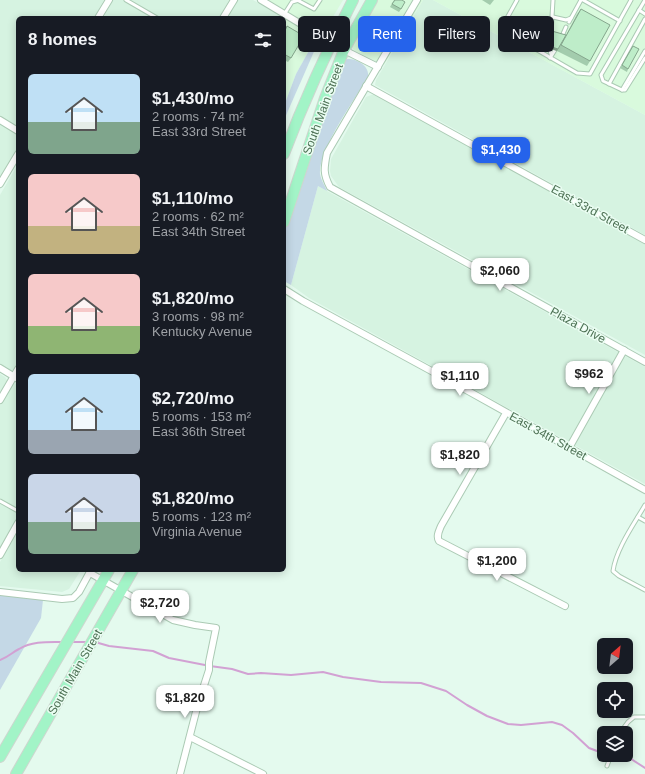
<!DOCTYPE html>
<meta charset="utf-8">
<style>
:root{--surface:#171b24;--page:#242831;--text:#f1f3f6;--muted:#9ea1a6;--accent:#2563eb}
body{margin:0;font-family:Helvetica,sans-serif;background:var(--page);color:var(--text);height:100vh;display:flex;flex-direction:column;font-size:15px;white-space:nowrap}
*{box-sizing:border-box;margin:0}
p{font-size:13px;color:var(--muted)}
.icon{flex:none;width:22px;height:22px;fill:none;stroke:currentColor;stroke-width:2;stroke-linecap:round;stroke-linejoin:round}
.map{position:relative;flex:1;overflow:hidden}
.drawer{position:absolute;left:16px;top:16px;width:270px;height:556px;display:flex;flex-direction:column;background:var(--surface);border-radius:6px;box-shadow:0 2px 10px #0003}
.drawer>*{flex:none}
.guide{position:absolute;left:298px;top:16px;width:287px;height:36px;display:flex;gap:8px}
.needle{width:26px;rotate:28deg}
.tools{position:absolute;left:597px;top:638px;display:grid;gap:8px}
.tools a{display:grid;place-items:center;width:36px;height:36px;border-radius:6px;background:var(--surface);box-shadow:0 2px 10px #0003;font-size:20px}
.price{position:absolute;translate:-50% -34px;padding:0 9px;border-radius:8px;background:#fff;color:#222;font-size:13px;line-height:26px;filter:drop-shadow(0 1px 2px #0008)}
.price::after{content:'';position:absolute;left:50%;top:24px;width:12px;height:9px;margin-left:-6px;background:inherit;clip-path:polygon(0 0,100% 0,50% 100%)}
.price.selected{background:var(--accent);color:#fff}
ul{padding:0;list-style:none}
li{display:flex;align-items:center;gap:12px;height:100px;padding:0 12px}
li span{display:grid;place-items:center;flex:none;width:112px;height:80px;border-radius:6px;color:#555}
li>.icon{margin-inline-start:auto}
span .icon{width:48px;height:48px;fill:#fffc;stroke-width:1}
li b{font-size:17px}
h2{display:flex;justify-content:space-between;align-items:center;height:48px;padding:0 12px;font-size:17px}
.chip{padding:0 14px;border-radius:6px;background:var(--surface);box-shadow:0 2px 10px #0003;font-size:14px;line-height:36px}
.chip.selected{background:var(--accent);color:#fff}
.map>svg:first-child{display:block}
</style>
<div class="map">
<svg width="645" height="774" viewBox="0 0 645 774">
<rect width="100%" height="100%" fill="#e4faee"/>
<g fill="#d6f3e1">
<path d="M0,0h104l-10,18h-76v109l-18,-11z"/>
<path d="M113,0h116l-10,18h-116z"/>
<path d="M237,0h16l31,18h-58z"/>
<path d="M423,0h10l212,115v120l-270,-150 1,-5z"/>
<path d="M374,94l271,150v111l-306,-168 -8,-11 -1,-5 1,-12 35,-62z"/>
<path d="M0,124l18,11v13l-18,30z"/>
<path d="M18,164v199l-6,8 -12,-7v-169z"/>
<path d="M318,186l327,181v117l-336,-186 -18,-13z"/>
<path d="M0,374l5,3 2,3 -7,13z"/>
<path d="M13,383l5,1v134l-18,30v-143z"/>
<path d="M18,531v39h63l-12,19 -7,3 -62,-6v-24z"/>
</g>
<g fill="#d9fadd">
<path d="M266,0h77l-16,27 -7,3 -4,-1z"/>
<path d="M373,0h50l-39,65 -29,-14 -5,-6z"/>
<path d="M433,0h210l2,1v114z"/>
<path d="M284,18l29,17 3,3 -20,36 -12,32z"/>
</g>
<g fill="#c4d8e6">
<path d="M316,38l2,3 -2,6 -32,73v-14l12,-32z"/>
<path d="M348,59c9,0 22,7 20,18 -13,22 -50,73 -48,97 1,6 5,12 7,17l-9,-5 -27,99 -7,-4v-50l40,-120 20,-51z"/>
<path d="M0,595l43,5 -2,18 -41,72z"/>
</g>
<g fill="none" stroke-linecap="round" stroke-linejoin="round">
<g stroke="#d2a1d3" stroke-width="2">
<path d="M71,642h17"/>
<path d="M95,642l14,4 44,5 16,7 41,8 22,3 16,5 13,-1 30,2 32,-3 20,5 38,5 40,1 25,8 21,14 20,11 21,8 13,1 31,-3 10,3 11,8 16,15 8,3 7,-1"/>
<path d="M0,660c10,-4 11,-7 19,-11 13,-8 29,-7 43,-7"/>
<path d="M625,755l20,13"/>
</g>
<g stroke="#abcab4" stroke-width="5">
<g id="lane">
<path d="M126,0l31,18"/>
<path d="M517,0l-16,29 76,44 13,1 41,-74"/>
<path d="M583,0l37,21"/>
<path d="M645,0l-44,75 2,6 19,9h3l20,-32"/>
<path d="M299,1l15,8 6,-9"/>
<path d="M639,10l6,4"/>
<path d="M285,13l7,-11 7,-2"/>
<path d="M569,22l12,-22"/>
<path d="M551,34l2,-34"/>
<path d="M562,36l4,-9"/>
<path d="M533,48l9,-25 11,-6 13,3 5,-2"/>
<path d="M549,48l2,6"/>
<path d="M550,58l5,-8"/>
<path d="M609,84l36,-65"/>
<path d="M622,90l23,-39"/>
<path d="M0,501l18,10"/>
<path d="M645,505c-11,19 -29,44 -32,66l6,5 26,14"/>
<path d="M638,517l7,4"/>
<path d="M620,733l8,-11 6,-5h11"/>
<path d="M607,766l4,-11"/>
</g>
</g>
<g stroke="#abcab4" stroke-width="8">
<g id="street">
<path d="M261,0l83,50 34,17"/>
<path d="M417,0l-90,153c-3,15 -4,21 3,34l315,175"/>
<path d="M98,18l11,-18"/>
<path d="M223,18l11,-18"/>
<path d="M366,86l279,154"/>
<path d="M0,120l18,11"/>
<path d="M0,184l18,-30"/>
<path d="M284,289l19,12 167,91 175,98"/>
<path d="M0,368l18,11"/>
<path d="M0,400l18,-31"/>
<path d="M506,413l-65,113c-2,5 -5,10 -2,15l126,65"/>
<path d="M569,448l55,-98"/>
<path d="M0,555l18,-32"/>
<path d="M90,573l83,47 22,5 21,3 -7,34v8l-11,34 -18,70"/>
<path d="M0,592l62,7 11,-1 6,-6 12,-22"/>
<path d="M190,737l73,37"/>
</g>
</g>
<g stroke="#cdd7cf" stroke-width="12">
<g id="primary">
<path d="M284,154c20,-53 43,-104 69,-154"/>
<path d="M284,222l41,-124 19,-48 28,-50"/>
<path d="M0,757l109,-187"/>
<path d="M16,774l117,-204"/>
</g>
</g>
<use href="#lane" stroke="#fff" stroke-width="3"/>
<use href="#street" stroke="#fff" stroke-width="6"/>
<use href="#primary" stroke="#a2f4c7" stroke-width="10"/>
</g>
<g fill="#a3ccad">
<path d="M394,0h8l-1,9 -2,3 -9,-5z"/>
<path d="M482,0h12l-4,5z"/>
<path d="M581,9l9,52 -3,5 -30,-15 -21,-7 5,-16 25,7 11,-21z"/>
<path d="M287,26l4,32 -3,4 -4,-2v-28z"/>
<path d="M633,46l-5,23 -1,3 -7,-4z"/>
</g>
<path fill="#85a68d" d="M537,42l21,7 -1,2 -21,-7z"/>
<g fill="#beedc9" stroke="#85a68d">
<path d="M395,0h7l3,2 -4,7 -9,-5z"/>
<path d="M581,9l29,16 -20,36 -29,-16z"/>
<path d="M287,26l17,10 -13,22 -7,-4v-21z"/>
<path d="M541,28l25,7 -8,14 -21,-7z"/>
<path d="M633,46l6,3 -11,20 -6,-4z"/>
</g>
<g text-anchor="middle" stroke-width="3" stroke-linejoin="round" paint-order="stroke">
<g font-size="12" fill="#4c7053" stroke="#eafdf2">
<text transform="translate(323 109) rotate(-70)" y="4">South Main Street</text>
<text transform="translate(590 209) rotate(29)" y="4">East 33rd Street</text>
<text transform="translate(578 325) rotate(29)" y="4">Plaza Drive</text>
<text transform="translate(548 436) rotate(29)" y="4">East 34th Street</text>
<text transform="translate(75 672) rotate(-60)" y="4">South Main Street</text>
</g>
</g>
</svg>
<div class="tools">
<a><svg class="needle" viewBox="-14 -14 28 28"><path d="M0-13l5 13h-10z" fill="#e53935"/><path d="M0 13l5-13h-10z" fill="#9ea1a6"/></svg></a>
<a><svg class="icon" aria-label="locate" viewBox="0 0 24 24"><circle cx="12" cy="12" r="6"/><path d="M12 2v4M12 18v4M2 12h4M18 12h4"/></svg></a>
<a><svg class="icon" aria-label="layers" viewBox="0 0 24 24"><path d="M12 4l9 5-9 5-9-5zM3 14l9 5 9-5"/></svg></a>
</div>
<b class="price selected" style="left:501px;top:171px">$1,430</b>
<b class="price" style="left:500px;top:292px">$2,060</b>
<b class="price" style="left:589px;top:395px">$962</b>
<b class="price" style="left:460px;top:397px">$1,110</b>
<b class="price" style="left:460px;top:476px">$1,820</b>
<b class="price" style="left:497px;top:582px">$1,200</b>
<b class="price" style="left:160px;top:624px">$2,720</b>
<b class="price" style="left:185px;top:719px">$1,820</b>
<div class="guide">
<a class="chip">Buy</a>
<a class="chip selected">Rent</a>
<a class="chip">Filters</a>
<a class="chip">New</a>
</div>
<section class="drawer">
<h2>8 homes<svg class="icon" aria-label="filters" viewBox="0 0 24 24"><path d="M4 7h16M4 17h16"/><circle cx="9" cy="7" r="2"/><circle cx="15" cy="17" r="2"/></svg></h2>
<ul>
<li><span style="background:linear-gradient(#bfe0f5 60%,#7fa58c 0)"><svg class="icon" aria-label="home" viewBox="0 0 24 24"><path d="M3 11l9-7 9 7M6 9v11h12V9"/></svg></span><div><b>$1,430/mo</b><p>2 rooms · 74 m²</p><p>East 33rd Street</p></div></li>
<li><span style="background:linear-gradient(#f6c9c9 65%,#c2b280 0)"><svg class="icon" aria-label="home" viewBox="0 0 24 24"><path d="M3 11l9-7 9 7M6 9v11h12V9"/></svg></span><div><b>$1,110/mo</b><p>2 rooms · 62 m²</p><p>East 34th Street</p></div></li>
<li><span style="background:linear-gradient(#f6c9c9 65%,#8fb573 0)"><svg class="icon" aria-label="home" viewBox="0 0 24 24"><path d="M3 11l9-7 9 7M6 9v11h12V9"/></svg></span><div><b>$1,820/mo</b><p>3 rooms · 98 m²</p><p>Kentucky Avenue</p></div></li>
<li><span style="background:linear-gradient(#bfe0f5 70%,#9aa5b1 0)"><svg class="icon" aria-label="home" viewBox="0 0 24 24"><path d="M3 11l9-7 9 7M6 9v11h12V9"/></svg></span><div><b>$2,720/mo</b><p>5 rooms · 153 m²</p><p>East 36th Street</p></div></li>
<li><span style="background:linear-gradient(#c9d6e8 60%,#7fa58c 0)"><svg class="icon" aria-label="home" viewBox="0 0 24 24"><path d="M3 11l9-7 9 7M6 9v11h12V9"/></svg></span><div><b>$1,820/mo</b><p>5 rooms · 123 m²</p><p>Virginia Avenue</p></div></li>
</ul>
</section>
</div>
